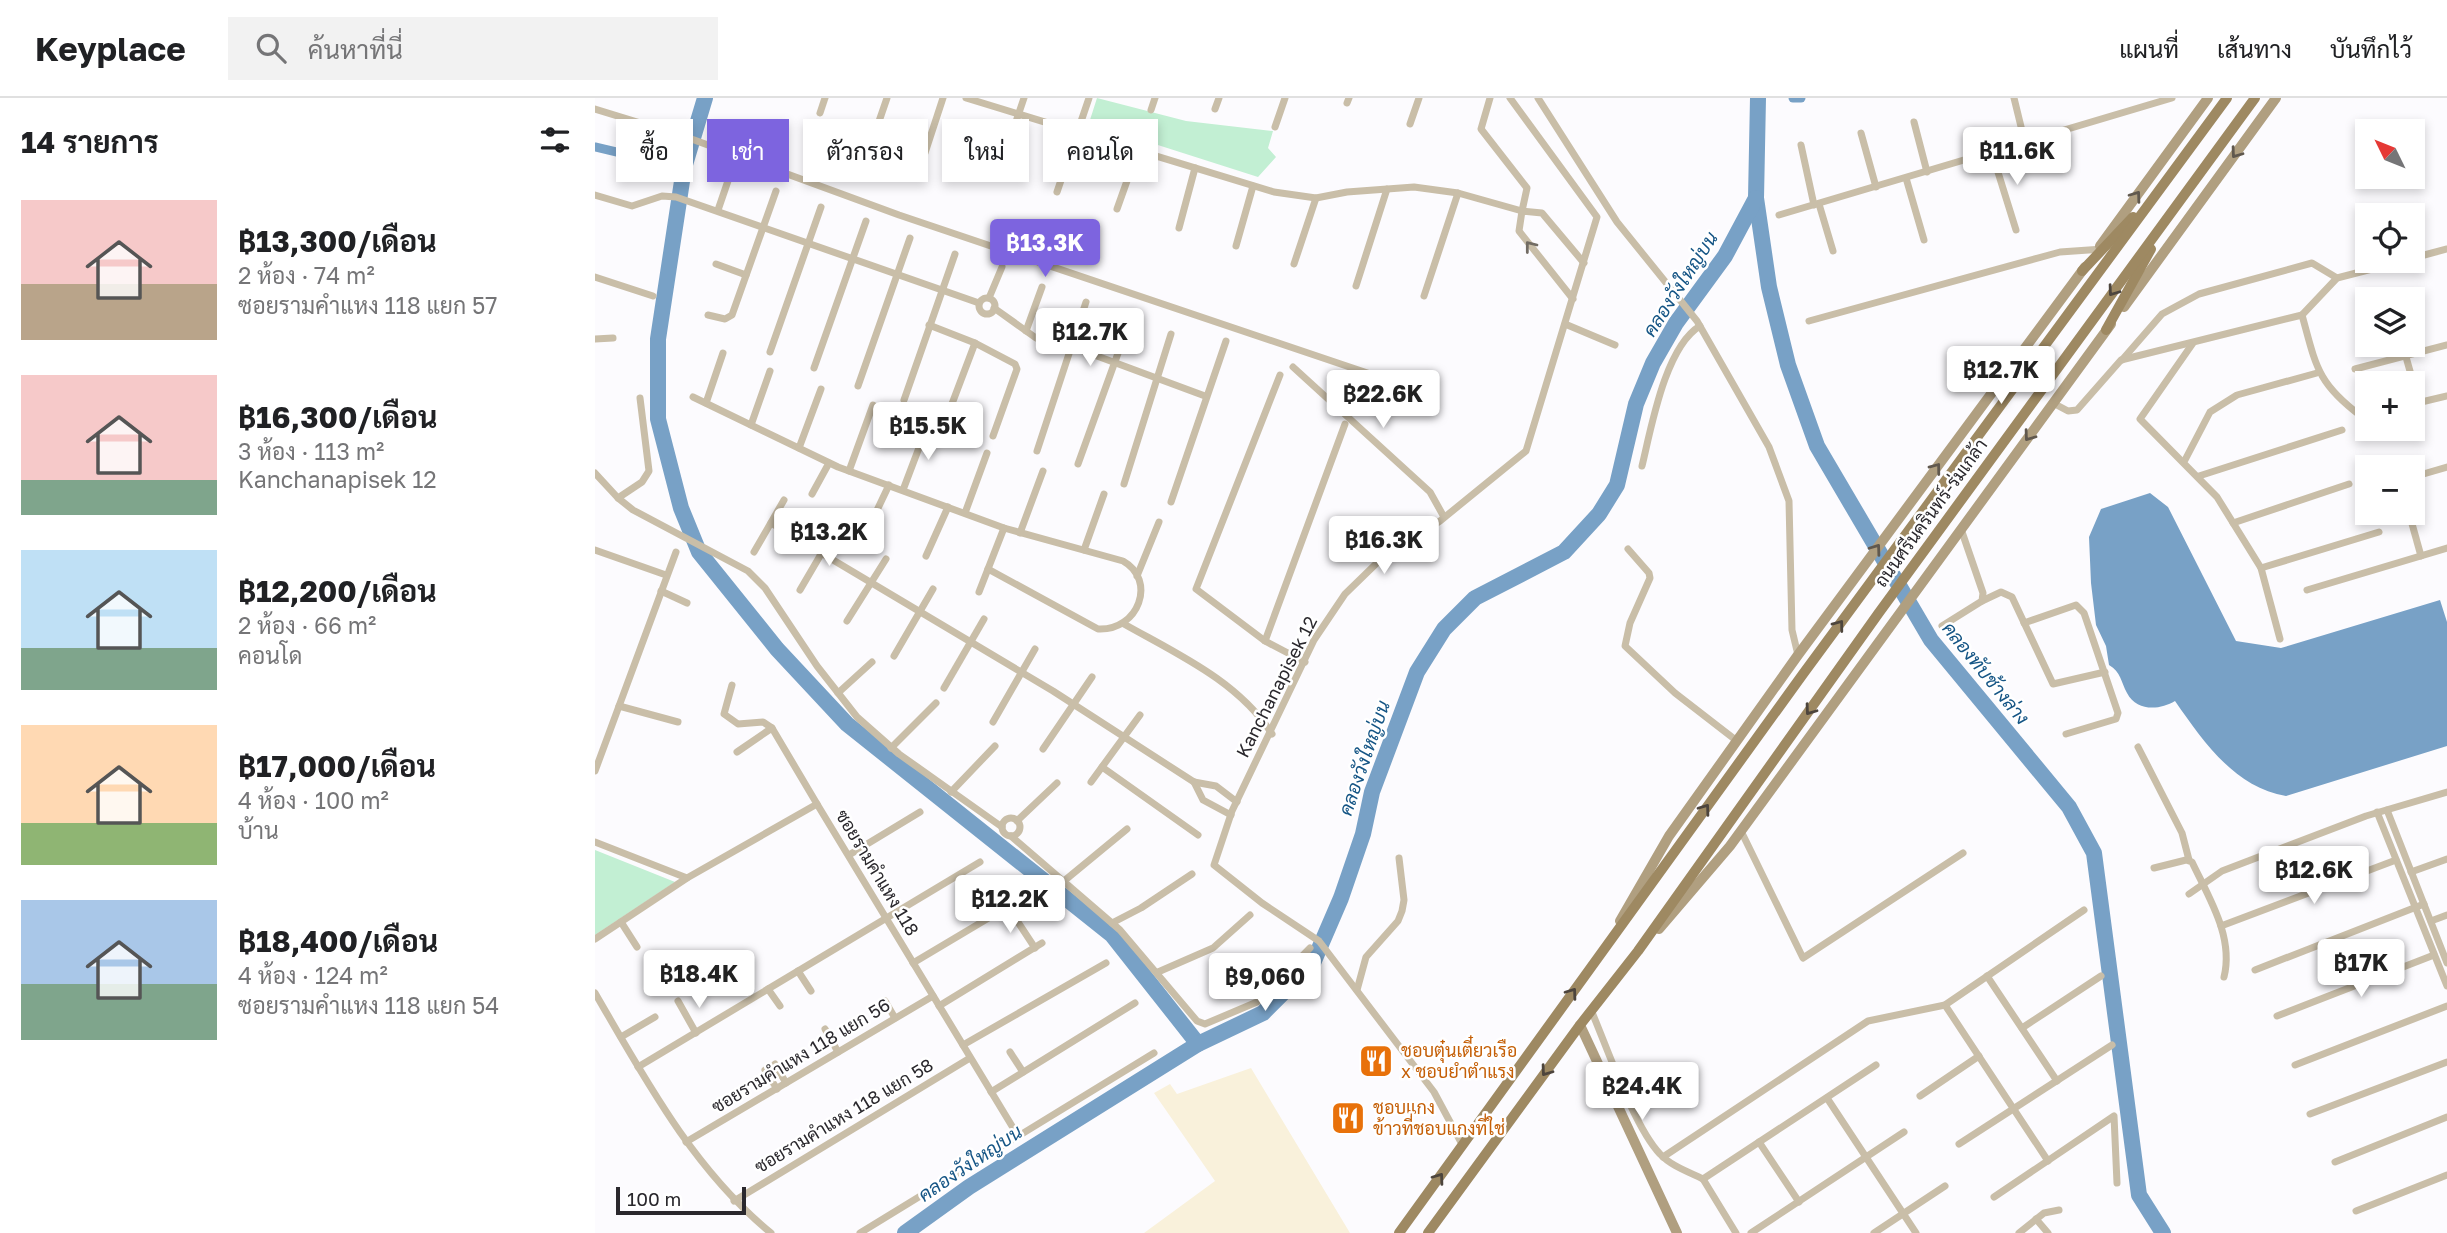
<!DOCTYPE html>
<html lang="th">
<meta charset="utf-8">
<style>
:root{--surface:#fff;--page:#f2f2f2;--text:#202124;--muted:#757577;--line:#e0e0e0;--accent:#7d64df}
body{margin:0;font-family:"Golos Text",Sarabun,sans-serif;background:var(--page);color:var(--text);height:100vh;display:flex;flex-direction:column;font-size:26px;white-space:nowrap}
*{box-sizing:border-box;margin:0}
p{font-size:23px;color:var(--muted)}
.icon{flex:none;width:38px;height:38px;fill:none;stroke:currentColor;stroke-width:2;stroke-linecap:round;stroke-linejoin:round}
.map{position:relative;flex:1;overflow:hidden}
.sheet{display:flex;flex-direction:column;background:var(--surface);width:595px}
.sheet>*{flex:none}
.banner{position:absolute;left:21px;top:21px;width:665px;height:63px;display:flex;gap:14px}
.needle{width:46px;rotate:313deg}
.controls{position:absolute;left:1760px;top:21px;display:grid;gap:14px}
.controls a{display:grid;place-items:center;width:70px;height:70px;border-radius:0px;background:var(--surface);box-shadow:0 4px 10px #0003;font-size:35px}
.scale{position:absolute;left:21px;bottom:18px;width:130px;box-sizing:border-box;padding-left:7px;border:4px solid #2a282d;border-top:0;font-size:19px;line-height:24px;white-space:nowrap;color:#2a282d;-webkit-text-stroke:5px #fff;paint-order:stroke}
.price{position:absolute;translate:-50% -60px;padding:0 16px;border-radius:7px;background:#fff;color:#222;font-size:23px;line-height:46px;filter:drop-shadow(0 2px 4px #0008)}
.price::after{content:'';position:absolute;left:50%;top:42px;width:21px;height:16px;margin-left:-10px;background:inherit;clip-path:polygon(0 0,100% 0,50% 100%)}
.price.current{background:var(--accent);color:#fff}
ul{padding:0;list-style:none}
li{display:flex;align-items:center;gap:21px;height:175px;padding:0 21px}
li span{display:grid;place-items:center;flex:none;width:196px;height:140px;border-radius:0px;color:#555}
li>.icon{margin-inline-start:auto}
span .icon{width:84px;height:84px;fill:#fffc;stroke-width:1}
li b{font-size:30px}
h2{display:flex;justify-content:space-between;align-items:center;height:84px;padding:0 21px;font-size:30px}
.tag{padding:0 24px;border-radius:0px;background:var(--surface);box-shadow:0 4px 10px #0003;font-size:24px;line-height:63px}
.tag.current{background:var(--accent);color:#fff}
header{display:flex;align-items:center;gap:42px;box-sizing:border-box;height:98px;padding:0 35px;background:var(--surface);border-bottom:2px solid var(--line)}
header strong{font-size:33px}
nav{display:flex;gap:38px;margin-inline-start:auto;font-size:24px}
.search{width:490px;height:63px;background:var(--page);display:flex;align-items:center;gap:18px;box-sizing:border-box;padding:0 24px;border-radius:0px;color:var(--muted);font-size:26px}
main{display:flex;flex:1;min-height:0}
.map>svg:first-child{display:block}
</style>
<header>
<strong>Keyplace</strong>
<div class="search"><svg class="icon" aria-label="search" viewBox="0 0 24 24"><circle cx="10" cy="10" r="6"/><path d="M15 15l6 6"/></svg>ค้นหาที่นี่</div>
<nav><a>แผนที่</a><a>เส้นทาง</a><a>บันทึกไว้</a></nav>
</header>
<main>
<section class="sheet">
<h2>14 รายการ<svg class="icon" aria-label="filters" viewBox="0 0 24 24"><path d="M4 7h16M4 17h16"/><circle cx="9" cy="7" r="2"/><circle cx="15" cy="17" r="2"/></svg></h2>
<ul>
<li><span style="background:linear-gradient(#f6c9c9 60%,#b9a48a 0)"><svg class="icon" aria-label="home" viewBox="0 0 24 24"><path d="M3 11l9-7 9 7M6 9v11h12V9"/></svg></span><div><b>฿13,300/เดือน</b><p>2 ห้อง · 74 m²</p><p>ซอยรามคำแหง 118 แยก 57</p></div></li>
<li><span style="background:linear-gradient(#f6c9c9 75%,#7fa58c 0)"><svg class="icon" aria-label="home" viewBox="0 0 24 24"><path d="M3 11l9-7 9 7M6 9v11h12V9"/></svg></span><div><b>฿16,300/เดือน</b><p>3 ห้อง · 113 m²</p><p>Kanchanapisek 12</p></div></li>
<li><span style="background:linear-gradient(#bfe0f5 70%,#7fa58c 0)"><svg class="icon" aria-label="home" viewBox="0 0 24 24"><path d="M3 11l9-7 9 7M6 9v11h12V9"/></svg></span><div><b>฿12,200/เดือน</b><p>2 ห้อง · 66 m²</p><p>คอนโด</p></div></li>
<li><span style="background:linear-gradient(#ffd9b3 70%,#8fb573 0)"><svg class="icon" aria-label="home" viewBox="0 0 24 24"><path d="M3 11l9-7 9 7M6 9v11h12V9"/></svg></span><div><b>฿17,000/เดือน</b><p>4 ห้อง · 100 m²</p><p>บ้าน</p></div></li>
<li><span style="background:linear-gradient(#a9c7e8 60%,#7fa58c 0)"><svg class="icon" aria-label="home" viewBox="0 0 24 24"><path d="M3 11l9-7 9 7M6 9v11h12V9"/></svg></span><div><b>฿18,400/เดือน</b><p>4 ห้อง · 124 m²</p><p>ซอยรามคำแหง 118 แยก 54</p></div></li>
</ul>
</section>
<div class="map">
<svg width="1852" height="1135" viewBox="0 0 1852 1135">
<rect width="100%" height="100%" fill="#fcfbfe"/>
<path fill="#f9f1db" d="M656,970l99,165h-206l71,-52 -61,-88 16,-9 7,10z"/>
<g fill="#c2efd3">
<path d="M502,0l89,23 87,10 -5,17 8,9 -18,20 -169,-54z"/>
<path d="M0,752l80,32 -80,53z"/>
</g>
<path fill="#78a1c6" d="M1555,395l18,14 68,134 45,7 159,-48 7,22v124l-161,50c-52,-9 -83,-55 -111,-95 -15,9 -38,11 -48,-8 -6,-11 -6,-21 -18,-28l-3,-19 -10,-21 -5,-42 -2,-46 12,-28z"/>
<g fill="none" stroke-linecap="round" stroke-linejoin="round">
<g stroke="#78a1c6" stroke-width="9">
<path d="M1198,0h8"/>
<path d="M0,49l89,21"/>
</g>
<g stroke="#78a1c6" stroke-width="16">
<path d="M110,0l-21,70 -26,171v80l23,89 18,44 78,97 70,75 265,211 86,109"/>
<path d="M1163,0l-2,100 13,89 19,78 29,81 114,194 138,167 25,46 45,342 24,38"/>
<path d="M310,1135l64,-46 229,-143 65,-31 50,-50 28,-65 22,-64 9,-42 45,-120 27,-43 31,-31 89,-46 35,-38 18,-29 19,-81 17,-41 23,-40 49,-67 31,-58"/>
</g>
<g stroke="#c9bea8" stroke-width="7">
<path d="M371,0l308,94 42,6 31,-6 67,-5 44,6 64,18 5,-23 -46,-59 9,-31"/>
<path d="M943,0l79,124 80,99 72,126 20,54 3,129 6,25"/>
<path d="M1419,0l11,45"/>
<path d="M752,5l2,-5"/>
<path d="M0,11l91,28 213,78 501,169"/>
<path d="M620,11l4,-11"/>
<path d="M556,12l4,-12"/>
<path d="M225,15l5,-15"/>
<path d="M1319,24l13,50"/>
<path d="M815,26l9,-26"/>
<path d="M680,29l10,-29"/>
<path d="M281,32l11,-32"/>
<path d="M1266,35l15,54"/>
<path d="M1206,47l13,60"/>
<path d="M330,55l18,-55"/>
<path d="M1397,55l24,77"/>
<path d="M404,74l25,-74"/>
<path d="M1311,80l18,62"/>
<path d="M462,94l32,-94"/>
<path d="M0,97l37,11 30,-10 14,1 303,106"/>
<path d="M1224,106l14,47"/>
<path d="M522,111l21,-59"/>
<path d="M123,112l12,-35"/>
<path d="M1184,117l393,-117"/>
<path d="M584,130l16,-60"/>
<path d="M641,148l17,-60"/>
<path d="M1818,160l34,-9"/>
<path d="M121,166l30,11"/>
<path d="M699,166l22,-66"/>
<path d="M0,179l58,19"/>
<path d="M761,188l31,-97"/>
<path d="M829,198l34,-103"/>
<path d="M394,200l13,-31"/>
<circle cx="392" cy="208" r="8"/>
<path d="M978,201l-54,-68 3,-20 20,2 42,50"/>
<path d="M399,210l42,30 34,8 135,50"/>
<path d="M113,217l17,4 7,-4 44,-124"/>
<path d="M1707,217c14,51 15,68 59,101l7,-1"/>
<path d="M1214,223l251,-69 43,-3"/>
<path d="M970,226l50,21"/>
<path d="M334,227l46,18 40,21 2,5 -24,67"/>
<path d="M431,233l16,-44"/>
<path d="M0,241l18,-1"/>
<path d="M1598,245l-53,76 77,78 44,71 19,71"/>
<path d="M175,254l51,-145"/>
<path d="M1811,259l13,46"/>
<path d="M1527,262l40,-46 37,-20 113,-31 25,15"/>
<path d="M698,269l137,125 14,25"/>
<path d="M219,270l52,-147"/>
<path d="M1760,271l92,-24"/>
<path d="M685,277l-84,214 69,52 40,21"/>
<path d="M263,288l52,-148"/>
<path d="M98,299l145,70 166,61 119,33c34,19 16,70 -25,68l-110,-60"/>
<path d="M309,302l51,-146"/>
<path d="M111,305l17,-50"/>
<path d="M1458,305l15,8 9,-1 44,-50 181,-45 35,-37 66,-17"/>
<path d="M1818,306l34,-8"/>
<path d="M352,319l28,-74"/>
<path d="M156,327l19,-54"/>
<path d="M204,350l22,-59"/>
<path d="M442,353l49,-149"/>
<path d="M1590,362l25,-48 27,-17 80,-22"/>
<path d="M483,366l52,-144"/>
<path d="M1047,368c9,-37 23,-119 58,-140"/>
<path d="M254,373l24,-66"/>
<path d="M0,375l23,25 15,12 115,61 17,17 52,78 40,51 42,37 103,73"/>
<path d="M1604,378l143,-46"/>
<path d="M1818,379l34,-10"/>
<path d="M529,386l47,-150"/>
<path d="M308,392l25,-66"/>
<path d="M217,396l17,-31"/>
<path d="M23,400l24,-16 7,-11 -9,-73"/>
<path d="M576,404l55,-161"/>
<path d="M370,415l22,-60"/>
<path d="M1814,415l12,43"/>
<path d="M176,425l282,168 141,91 22,4 21,16"/>
<path d="M1638,425l116,-39"/>
<path d="M275,427l19,-40"/>
<path d="M425,435l23,-62"/>
<path d="M1033,451l21,24 1,5 -20,45 -5,23 50,47 62,48"/>
<path d="M0,452l71,25"/>
<path d="M489,452l20,-56"/>
<path d="M159,454l30,-52"/>
<path d="M331,458l22,-49"/>
<path d="M1666,470l118,-36"/>
<path d="M542,478l22,-54"/>
<path d="M205,492l34,-58"/>
<path d="M1712,492l140,-42"/>
<path d="M66,493l26,12"/>
<path d="M384,494l25,-64"/>
<path d="M1387,503l19,-9 11,5 41,87 52,-12"/>
<path d="M252,523l39,-62"/>
<path d="M1429,525l52,-18 8,8 34,100 -2,6 -50,15"/>
<path d="M529,526c53,30 114,57 148,110"/>
<path d="M1347,528l40,-25 1,-8 -22,-64"/>
<path d="M670,543l80,-217"/>
<path d="M299,558l39,-67"/>
<path d="M137,587l-8,29 14,10 25,-2 9,6 45,76"/>
<path d="M349,590l40,-69"/>
<path d="M243,595l34,-31"/>
<path d="M24,608l59,16"/>
<path d="M398,624l42,-73"/>
<path d="M1543,649l44,86 7,27"/>
<path d="M296,650l45,-45"/>
<path d="M448,651l49,-72"/>
<path d="M142,654l35,-24"/>
<path d="M507,669l96,68"/>
<path d="M0,673l81,-219"/>
<path d="M496,684l49,-67"/>
<path d="M599,684l9,18 28,15"/>
<path d="M356,694l44,-46"/>
<path d="M1792,712l60,153"/>
<path d="M1782,714l70,174"/>
<circle cx="416" cy="729" r="9"/>
<path d="M422,723l40,-38"/>
<path d="M1146,733l62,127 160,-105"/>
<path d="M416,738l109,94 77,91 8,3 52,-22 53,-54"/>
<path d="M0,744l92,36 130,-74 201,332"/>
<path d="M254,757l71,-43"/>
<path d="M1559,770l32,-8 6,2c17,36 42,75 32,115"/>
<path d="M1816,774l36,-13"/>
<path d="M469,783l63,-52"/>
<path d="M1594,796l33,-23 144,-55 81,-24"/>
<path d="M413,809l27,41"/>
<path d="M1836,823l16,-6"/>
<path d="M26,824l16,25"/>
<path d="M517,825l29,-15 51,-34"/>
<path d="M1626,828l175,-66"/>
<path d="M0,841l92,-61"/>
<path d="M318,865l116,-69"/>
<path d="M1660,872l169,-66"/>
<path d="M203,873l13,20"/>
<path d="M563,874l55,-24 37,-33"/>
<path d="M1392,878l70,105"/>
<path d="M173,891l12,17"/>
<path d="M762,892l9,-33 32,-36 4,-10 2,-11 -5,-42"/>
<path d="M0,895c50,86 98,176 176,240"/>
<path d="M83,903l18,32"/>
<path d="M290,903l10,17"/>
<path d="M1350,907l103,156"/>
<path d="M344,908l103,-63"/>
<path d="M996,912c16,37 43,117 69,144 11,12 29,18 43,25l173,-114"/>
<path d="M1682,918l157,-61"/>
<path d="M1427,930l79,-52"/>
<path d="M230,931l13,23"/>
<path d="M26,939l34,-20"/>
<path d="M368,947l143,-82"/>
<path d="M415,954l13,20"/>
<path d="M180,966l11,19"/>
<path d="M1700,967l152,-59"/>
<path d="M43,969l342,-205"/>
<path d="M170,972l12,19"/>
<path d="M396,994l144,-89"/>
<path d="M1325,998l59,-40"/>
<path d="M1232,1000l89,135"/>
<path d="M1715,1016l137,-52"/>
<path d="M91,1044l247,-146"/>
<path d="M1164,1044l40,60"/>
<path d="M1364,1046l153,-99"/>
<path d="M868,1048l-29,-54 -115,-151 -57,-38 -48,-38 18,-54 82,-171 31,-46 36,-35 59,-38 86,-70 71,-234 -87,-119"/>
<path d="M1068,1059l205,-136 77,-16 139,-95"/>
<path d="M1740,1064l112,-45"/>
<path d="M1108,1081l33,54"/>
<path d="M1399,1099l120,-81 3,67"/>
<path d="M139,1103l236,-143"/>
<path d="M1761,1113l91,-36"/>
<path d="M1441,1121l12,14"/>
<path d="M265,1135l294,-180"/>
<path d="M1156,1135l153,-101"/>
<path d="M1279,1135l71,-47"/>
<path d="M1424,1135l25,-20 15,-3"/>
</g>
<g stroke="#b09f80" stroke-width="10">
<path d="M1505,148l108,-148"/>
<path d="M1529,209l152,-209"/>
<path d="M1025,823l49,-85 129,-181 287,-388"/>
<path d="M1064,831l71,-83 381,-522"/>
<path d="M985,927l97,208"/>
</g>
<g stroke="#9e8962" stroke-width="10">
<path d="M1487,173l51,-54"/>
<path d="M1511,232l45,-81"/>
<path d="M804,1135l404,-559 424,-576"/>
<path d="M833,1135l152,-208 58,-74 240,-337 377,-516"/>
</g>
</g>
<defs><path id="oneway-chevron" d="M-2-3.5L2.5 0L-2 3.5" fill="none" stroke-width="1.6" stroke-linecap="round" stroke-linejoin="round" transform="scale(1.75)"/></defs>
<g stroke="#60584e">
<use href="#oneway-chevron" transform="translate(1641 55) rotate(126)"/>
<use href="#oneway-chevron" transform="translate(1541 98) rotate(-54)"/>
<use href="#oneway-chevron" transform="translate(1434 338) rotate(126)"/>
<use href="#oneway-chevron" transform="translate(1341 370) rotate(-53)"/>
<use href="#oneway-chevron" transform="translate(1281 451) rotate(-54)"/>
</g>
<use stroke="#726c64" href="#oneway-chevron" transform="translate(935 148) rotate(-128)"/>
<g stroke="#4d453d">
<use href="#oneway-chevron" transform="translate(1518 193) rotate(126)"/>
<use href="#oneway-chevron" transform="translate(1244 527) rotate(-53)"/>
<use href="#oneway-chevron" transform="translate(1215 612) rotate(126)"/>
<use href="#oneway-chevron" transform="translate(1110 711) rotate(-54)"/>
<use href="#oneway-chevron" transform="translate(977 895) rotate(-54)"/>
<use href="#oneway-chevron" transform="translate(951 973) rotate(126)"/>
<use href="#oneway-chevron" transform="translate(844 1080) rotate(-54)"/>
</g>
<defs>
<g id="restaurant-square" transform="scale(1.75)"><rect x="-9" y="-9" width="18" height="18" rx="4" fill="#e8710a" stroke="#fff"/><path d="M-5-6h1v4h1v-4h1v4h1v-4h1v5L-1.5 .5V6h-2V.5L-5-1ZM5-6V6H3V1.5H1.5Q1.5-4 5-6Z" fill="#fff"/></g>
</defs>
<g fill-rule="evenodd">
<use href="#restaurant-square" x="781" y="963"/>
<use href="#restaurant-square" x="753" y="1020"/>
</g>
<g text-anchor="middle" stroke-width="5" stroke-linejoin="round" paint-order="stroke">
<g font-size="18" fill="#2a282d" stroke="#fff">
<text transform="translate(1336 415) rotate(-54)" y="6">ถนนศรีนครินทร์-ร่มเกล้า</text>
<text transform="translate(682 589) rotate(-63)" y="6">Kanchanapisek 12</text>
<text transform="translate(282 775) rotate(59)" y="6">ซอยรามคำแหง 118</text>
<text transform="translate(206 958) rotate(-31)" y="6">ซอยรามคำแหง 118 แยก 56</text>
<text transform="translate(249 1018) rotate(-31)" y="6">ซอยรามคำแหง 118 แยก 58</text>
</g>
<g font-size="18" fill="#c56008" stroke="#fff" text-anchor="start">
<text x="806" y="959">ชอบตุ๋นเตี๋ยวเรือ<tspan x="806" dy="21">x ชอบยำตำแรง</tspan></text>
<text x="778" y="1016">ชอบแกง<tspan x="778" dy="21">ข้าวที่ชอบแกงที่ใช่</tspan></text>
</g>
<g font-size="19" font-style="italic" fill="#155585" stroke="#fff">
<text transform="translate(1085 186) rotate(-57)" y="7">คลองวังใหญ่บน</text>
<text transform="translate(1391 575) rotate(51)" y="7">คลองทับช้างล่าง</text>
<text transform="translate(769 660) rotate(-71)" y="7">คลองวังใหญ่บน</text>
<text transform="translate(375 1065) rotate(-34)" y="7">คลองวังใหญ่บน</text>
</g>
</g>
</svg>
<div class="controls">
<a><svg class="needle" viewBox="-14 -14 28 28"><path d="M0-13l5 13h-10z" fill="#e53935"/><path d="M0 13l5-13h-10z" fill="#757577"/></svg></a>
<a><svg class="icon" aria-label="locate" viewBox="0 0 24 24"><circle cx="12" cy="12" r="6"/><path d="M12 2v4M12 18v4M2 12h4M18 12h4"/></svg></a>
<a><svg class="icon" aria-label="layers" viewBox="0 0 24 24"><path d="M12 4l9 5-9 5-9-5zM3 14l9 5 9-5"/></svg></a>
<a>+</a>
<a>−</a>
</div>
<div class="scale">100 m</div>
<b class="price" style="left:1422px;top:89px">฿11.6K</b>
<b class="price current" style="left:450px;top:181px">฿13.3K</b>
<b class="price" style="left:495px;top:270px">฿12.7K</b>
<b class="price" style="left:1406px;top:308px">฿12.7K</b>
<b class="price" style="left:788px;top:332px">฿22.6K</b>
<b class="price" style="left:333px;top:364px">฿15.5K</b>
<b class="price" style="left:234px;top:470px">฿13.2K</b>
<b class="price" style="left:789px;top:478px">฿16.3K</b>
<b class="price" style="left:1719px;top:808px">฿12.6K</b>
<b class="price" style="left:415px;top:837px">฿12.2K</b>
<b class="price" style="left:1766px;top:901px">฿17K</b>
<b class="price" style="left:104px;top:912px">฿18.4K</b>
<b class="price" style="left:670px;top:915px">฿9,060</b>
<b class="price" style="left:1047px;top:1024px">฿24.4K</b>
<div class="banner">
<a class="tag">ซื้อ</a>
<a class="tag current">เช่า</a>
<a class="tag">ตัวกรอง</a>
<a class="tag">ใหม่</a>
<a class="tag">คอนโด</a>
</div>
</div>
</main>
